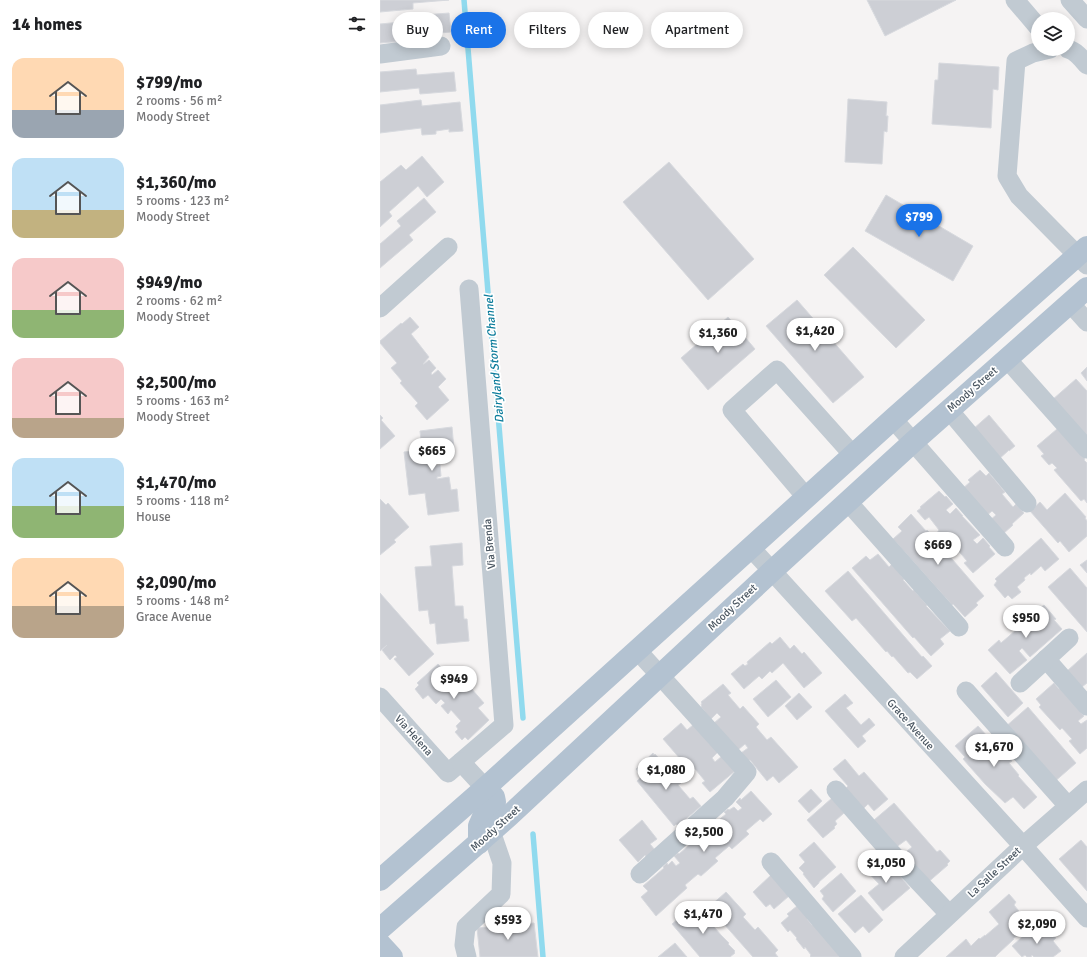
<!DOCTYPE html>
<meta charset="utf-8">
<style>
:root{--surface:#fff;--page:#f2f2f2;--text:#202124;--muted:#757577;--accent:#1a73e8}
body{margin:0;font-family:Signika,sans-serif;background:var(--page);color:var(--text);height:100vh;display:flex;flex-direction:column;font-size:15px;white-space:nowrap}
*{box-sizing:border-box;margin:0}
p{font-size:13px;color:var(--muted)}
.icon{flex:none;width:22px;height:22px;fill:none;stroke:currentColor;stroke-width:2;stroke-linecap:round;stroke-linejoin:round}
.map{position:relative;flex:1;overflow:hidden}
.panel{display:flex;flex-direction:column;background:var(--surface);width:380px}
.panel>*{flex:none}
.banner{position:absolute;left:12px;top:12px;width:380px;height:36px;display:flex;gap:8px}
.fabs{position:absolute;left:651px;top:12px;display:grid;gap:8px}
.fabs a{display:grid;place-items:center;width:44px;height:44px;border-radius:50%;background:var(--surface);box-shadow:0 2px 10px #0003;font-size:20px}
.price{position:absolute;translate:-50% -34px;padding:0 9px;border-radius:14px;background:#fff;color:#222;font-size:13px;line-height:26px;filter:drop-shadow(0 1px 2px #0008)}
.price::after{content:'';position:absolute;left:50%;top:24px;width:12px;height:9px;margin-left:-6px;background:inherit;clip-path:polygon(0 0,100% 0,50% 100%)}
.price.current{background:var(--accent);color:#fff}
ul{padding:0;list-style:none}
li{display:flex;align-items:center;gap:12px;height:100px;padding:0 12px}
li span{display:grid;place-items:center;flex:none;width:112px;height:80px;border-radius:12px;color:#555}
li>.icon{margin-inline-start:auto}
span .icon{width:48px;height:48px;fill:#fffc;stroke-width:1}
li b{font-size:17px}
h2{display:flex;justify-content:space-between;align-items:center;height:48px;padding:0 12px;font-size:17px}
.tag{padding:0 14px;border-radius:18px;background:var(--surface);box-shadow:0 2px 10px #0003;font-size:14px;line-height:36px}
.tag.current{background:var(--accent);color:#fff}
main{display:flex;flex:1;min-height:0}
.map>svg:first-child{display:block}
</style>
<main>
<section class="panel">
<h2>14 homes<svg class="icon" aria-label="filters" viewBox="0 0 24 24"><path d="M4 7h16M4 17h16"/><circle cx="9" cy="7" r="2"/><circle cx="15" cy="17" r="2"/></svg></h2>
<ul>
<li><span style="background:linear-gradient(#ffd9b3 65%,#9aa5b1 0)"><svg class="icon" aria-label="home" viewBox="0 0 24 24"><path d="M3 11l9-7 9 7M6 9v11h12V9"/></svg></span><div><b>$799/mo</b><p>2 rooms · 56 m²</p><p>Moody Street</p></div></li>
<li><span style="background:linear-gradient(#bfe0f5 65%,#c2b280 0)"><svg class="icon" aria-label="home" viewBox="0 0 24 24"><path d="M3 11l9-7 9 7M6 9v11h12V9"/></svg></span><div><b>$1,360/mo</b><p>5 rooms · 123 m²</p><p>Moody Street</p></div></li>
<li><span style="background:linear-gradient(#f6c9c9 65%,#8fb573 0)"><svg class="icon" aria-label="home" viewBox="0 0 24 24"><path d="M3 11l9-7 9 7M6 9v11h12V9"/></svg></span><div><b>$949/mo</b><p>2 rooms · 62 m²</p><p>Moody Street</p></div></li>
<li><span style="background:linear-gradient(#f6c9c9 75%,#b9a48a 0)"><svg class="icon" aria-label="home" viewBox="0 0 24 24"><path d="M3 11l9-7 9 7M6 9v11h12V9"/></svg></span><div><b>$2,500/mo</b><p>5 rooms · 163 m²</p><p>Moody Street</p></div></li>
<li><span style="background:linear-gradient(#bfe0f5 60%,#8fb573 0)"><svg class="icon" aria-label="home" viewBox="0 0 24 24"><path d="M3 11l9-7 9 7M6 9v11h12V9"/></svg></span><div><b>$1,470/mo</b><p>5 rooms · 118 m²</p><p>House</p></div></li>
<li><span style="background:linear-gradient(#ffd9b3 60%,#b9a48a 0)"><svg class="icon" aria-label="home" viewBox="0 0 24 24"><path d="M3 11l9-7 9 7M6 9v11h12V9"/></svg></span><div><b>$2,090/mo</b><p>5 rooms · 148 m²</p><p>Grace Avenue</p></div></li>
</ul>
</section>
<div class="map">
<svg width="707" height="957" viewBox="0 0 707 957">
<rect width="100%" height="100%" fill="#f5f3f3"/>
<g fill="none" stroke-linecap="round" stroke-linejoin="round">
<g stroke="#90daee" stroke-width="5.5">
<path d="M84,0l59,718"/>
<path d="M153,834l10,123"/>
</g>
</g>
<g fill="#cdcfd5" stroke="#d7d9de">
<path d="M0,0h69l-36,3v6l-33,3z"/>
<path d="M487,0h89l-71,36z"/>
<path d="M69,13l2,19 -37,3 1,5 -35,3v-19l32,-3v-5z"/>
<path d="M559,63l60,4 -1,23 -5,-1 -2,39 -59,-4 3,-44h3z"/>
<path d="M36,69l1,6 37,-3 2,19 -36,3 -1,-6 -39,4v-20z"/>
<path d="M468,99l39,3 -1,14h2l-1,16 -3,-1 -2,33 -37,-2z"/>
<path d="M41,100l1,6 38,-4 3,29 -14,1v-3l-13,2v3l-14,1 -1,-7 -41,5v-28z"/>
<path d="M42,156l22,26 -17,15 -9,-11 -29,26 3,4 -12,11v-45l21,-17 5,5z"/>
<path d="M289,162l85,97 -46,41 -85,-98z"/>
<path d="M506,195l87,51 -20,35 -88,-50z"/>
<path d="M44,198l12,14 -27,23 4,5 -33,28v-24l21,-18 -4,-5z"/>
<path d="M473,247l72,73 -29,28 -72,-73z"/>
<path d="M417,300l67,77 -31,26 -67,-77z"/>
<path d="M30,317l9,10 -8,7 18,23 -6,7h1l5,-4 7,8 -5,5 1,2 6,-5 8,9 -8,8 11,13 -22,20 -12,-14 3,-3 -18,-20 2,-2 -11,-13 6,-5 -17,-20v-2l21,-18 1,1z"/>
<path d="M348,317l27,32 -47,41 -27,-32z"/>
<path d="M707,367v14l-6,-8z"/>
<path d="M696,379l11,12v48l-35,-39z"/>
<path d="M0,415l3,3 -2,2 14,16 -15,13z"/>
<path d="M609,415l26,31 -6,5v-1l-11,10 -26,-30z"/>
<path d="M72,427l2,22 -20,3 1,14 5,-1 1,11 -4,1v2l12,-2 2,13 6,-1 2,22 -31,4 -3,-22 -16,2 -5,-43 18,-2 -2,-19z"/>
<path d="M677,429l7,6 21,24 -1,1 3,3v40l-3,-4 -3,2 -27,-31 3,-2 -5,-5 -3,2 -8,-9 3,-2 -7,-8z"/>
<path d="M600,470l6,6 3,-3 16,19 -3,2 11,13 3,-3 8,9 -12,11 1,1 -10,9 -14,-13 7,-6 -4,-4 -7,6 -24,-27 9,-8 -2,-2z"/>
<path d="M559,491l6,6 1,-1 7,8 -7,6 4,4 6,-6 7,8h-1l18,19 -7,5 4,4 6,-6 7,8 -1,1 6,7 -22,19 -9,-10 3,-2 -11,-13 -3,3 -16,-18 2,-3 -10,-13 -4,3 -8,-9 4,-3 -1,-1z"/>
<path d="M685,493l21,24 -1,1 2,3v15l-18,16 -9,-11 -2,2 -28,-32 10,-9 7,8z"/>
<path d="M0,499l6,6 2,-2 21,24 -15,13 2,2 -16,13z"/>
<path d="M531,514l15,17 1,-1 57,66 -8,7 2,2 -13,12 -12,-13 -1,1 -59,-66 9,-8 -4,-4z"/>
<path d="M661,538l18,21 -14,12 -4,-5 -10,9 -1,-2 -6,5 1,2 -8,7 4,5 -9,7 -4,-4 -3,3 -11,-13 3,-4 -2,-2z"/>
<path d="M82,543l1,22 -11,1 3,40h8l1,13h3l2,22 -32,3 -2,-21 -5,1 -2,-14 -9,1 -4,-44 17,-1 -2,-20z"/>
<path d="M498,554l11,13 3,-3 12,15 -1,1 10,11 1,-1 13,15 -1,1 24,25 -10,8 4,5 -13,12 -17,-19 -1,1 -61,-70 14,-12 4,4z"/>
<path d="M707,560v13l-7,-8z"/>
<path d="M690,568l17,20v44l-39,-45z"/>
<path d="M468,571l74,86 1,-1 9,10 -15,13 -7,-7 -2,1 -15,-17 -1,1 -5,-6 -1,1 -30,-34 -4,3 -27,-30z"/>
<path d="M0,593l54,61 -25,22 -15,-17 3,-2 -2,-2 -5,5 -8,-10 5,-5 -7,6z"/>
<path d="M664,605l12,14 -2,1 8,9 -32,28 -8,-9 -3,3 8,9 -17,14 -22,-24 11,-10 2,3 15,-13 -2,-3 20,-17 1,2z"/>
<path d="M400,637l10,12 4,-4 8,9 2,-2 18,21 -18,15 -21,-25 -11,10 -2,-2 -8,8 -3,-3 -15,13 -13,-15 12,-10 2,2 3,-2 -1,-2 23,-20 2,2z"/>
<path d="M707,653v30l-5,4 -15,-16z"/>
<path d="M58,664l11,12 7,-5 28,32 -6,5 11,12 -21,20 -3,-3 -3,3 -7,-8 3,-3 -2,-3 5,-5 -10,-11 -3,4 -7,-8 4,-3 -4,-4 -5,5 -8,-9 -5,4 -8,-10 4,-4 -2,-2z"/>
<path d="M616,672l27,31 -15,14 -27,-31z"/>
<path d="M396,680l15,17 -23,20 -15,-18z"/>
<path d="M674,683l5,6 2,-1 23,28 -6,5 3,3 6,-4v28l-7,6 -11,-13 3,-2 -10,-11 -2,2 -21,-23 2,-2 -5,-6z"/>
<path d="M343,684l8,9 -3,2 12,14 3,-3 16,18 -3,3 11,13 4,-3 27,30 -19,16 -6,-7 -6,5 -17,-21 -2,1 -7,-8 7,-5 -3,-4 -7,6 -24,-27 7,-6 -4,-4 -6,6 -10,-12 1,-1 -1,-1 1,-2 -1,-1z"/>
<path d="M419,693l13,14 -15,13 -12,-14z"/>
<path d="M465,694l8,9 -7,5 15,17 8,-7 6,7 -13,11 4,5 -8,7 -33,-37z"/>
<path d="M648,707l48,56 -23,20 -49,-55z"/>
<path d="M301,723l6,7 6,-5 25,27 -6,6 3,4 7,-6 13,15 -25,21 -8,-9 3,-2 -14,-17 -3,4 -25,-29z"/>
<path d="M598,726l10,11 2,-1 22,25 -3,2 10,12 -1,1 19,21 -13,12 -11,-12 -8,6 -20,-19 -22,-25 2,-2 -10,-11z"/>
<path d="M273,753l1,2 1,-1 26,29 -3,2 12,14 3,-2 8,9 -15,13h1l-7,6v-1l-2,2 -2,-2 -2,2 -37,-45 5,-5 -6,-7z"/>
<path d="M465,759l14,17 5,-4 24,27 -14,12 -6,-7 -5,5 -18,-20 3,-3 -15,-17z"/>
<path d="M431,789l11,12 -13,12 -11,-12z"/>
<path d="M371,791l21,23 -9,8 -3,-3 -14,12 3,3 -17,15 -3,-3 -14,12 3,3 -17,15 -3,-2 -13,11 2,3 -31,28 -15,-19 7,-6 -5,-5 21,-18 -1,-1 4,-4 1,2 4,-4 4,5 4,-3 -6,-7 4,-3 1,1 23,-20 5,5 4,-3 -5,-7 3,-3 1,1 16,-13 -2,-2 4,-3 1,1 5,-3 4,4 4,-3 -6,-6 4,-4 1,2z"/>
<path d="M452,798l12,15 -9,8 2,3 -3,3 1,1 -12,10 -16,-18z"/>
<path d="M514,803l43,49 3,-2 10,11 -3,3 1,1 -22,19 -25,-28 11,-9 -6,-7 -11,8 -21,-28z"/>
<path d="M262,820l15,19 -7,5 5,6 -9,7 -1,-2 -7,7 -19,-22z"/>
<path d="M701,840l6,7v44l-28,-32z"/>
<path d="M434,842l22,25 -17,15v1l-5,5 -11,-14 1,-1 -5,-5 6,-6 -6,-7z"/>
<path d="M500,856l14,15 1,-1 15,18 -27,23 -15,-18 11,-9 -14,-15z"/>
<path d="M461,873l15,18 -23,21 -11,-13 2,-3 -4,-5z"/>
<path d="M392,874l17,22 -15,13 -4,-5 -4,3 -13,-15z"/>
<path d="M346,892l20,22 -3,3 12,13 3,-3 20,23 -3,3 3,4h-25l-44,-50z"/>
<path d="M629,894l7,8 -2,3 9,11 3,-3 7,9 -20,17h1l-15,14 -4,4h-49l20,-18 5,7 8,-8 1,1 5,-4v1l14,-12 -10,-12z"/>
<path d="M481,895l22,25 -14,13 -6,-7 -8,7 -17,-19z"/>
<path d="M313,906l1,2 1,-1 6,7 1,-1 19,22 8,8 -1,1 7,7 -1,1 1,1 -5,4h-30l-28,-33 12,-10h-1z"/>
<path d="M417,906l12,12 -2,1 5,6 2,-1 27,33h-30l-1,-1 1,-1 -6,-8 -1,2 -8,-10 1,-1 -7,-8 -2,2 -7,-9 8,-7 -2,-2z"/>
<path d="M154,923l4,34h-58l-3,-29z"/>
<path d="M668,929l8,9 -3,3 8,10 -8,6h-19l-2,-2 -1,2h-4l-2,-2 -3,2 -10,-11 18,-16 7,9z"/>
<path d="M295,943l12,14h-29z"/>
</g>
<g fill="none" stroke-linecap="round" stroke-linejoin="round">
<g stroke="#c1cad2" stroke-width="19">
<path d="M635,0l23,27"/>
<path d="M690,0l17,19"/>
<path d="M670,49l-17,4 -17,8 -9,115 12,20 68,69"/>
<path d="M688,49c8,2 14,10 19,16"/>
<path d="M0,54l61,-8"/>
<path d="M690,303l17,19"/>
<path d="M0,308l68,-61"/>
<path d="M627,359l80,90"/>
<path d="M569,410l78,93"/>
<path d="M513,419l112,128"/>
<path d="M426,497l-74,-87 45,-40 76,85"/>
<path d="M468,502l111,125"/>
<path d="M371,548l272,298 64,72"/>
<path d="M257,650l110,122 -22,26 -85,76"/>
<path d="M666,659l41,47"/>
<path d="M640,683l49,-45"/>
<path d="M586,691l102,115"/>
<path d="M0,697l68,76 56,-48 -35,-436"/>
<path d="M81,762l24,26"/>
<path d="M456,790l49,56 64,68"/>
<path d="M391,862l81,95"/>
<path d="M87,957l-3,-12 2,-18 35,-33 1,-31 -11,-32"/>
<path d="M524,957l119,-111 64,-56"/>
</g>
<g stroke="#b3c2d1" stroke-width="22">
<path d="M99,843v-17l4,-9 12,-15 -1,-5 -9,-9"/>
<path d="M0,880l105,-92 408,-369 194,-172"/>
<path d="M0,929l130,-114 262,-244 141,-129 174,-154"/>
<path d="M0,944l12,13"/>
</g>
</g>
<g text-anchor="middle" stroke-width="3.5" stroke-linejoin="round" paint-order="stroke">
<g font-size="11" fill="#4a5661" stroke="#fff">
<text transform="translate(592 389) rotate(-41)" y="4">Moody Street</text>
<text transform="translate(109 544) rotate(-95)" y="4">Via Brenda</text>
<text transform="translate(352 607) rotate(-43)" y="4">Moody Street</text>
<text transform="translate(531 724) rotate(48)" y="4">Grace Avenue</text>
<text transform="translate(34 735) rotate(48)" y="4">Via Helena</text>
<text transform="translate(115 828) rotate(-42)" y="4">Moody Street</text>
<text transform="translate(614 872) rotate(-43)" y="4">La Salle Street</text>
</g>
<g font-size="12" font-style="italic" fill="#0c7c9b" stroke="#fff">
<text transform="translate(114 359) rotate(-95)" y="4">Dairyland Storm Channel</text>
</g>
</g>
</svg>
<div class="fabs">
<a><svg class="icon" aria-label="layers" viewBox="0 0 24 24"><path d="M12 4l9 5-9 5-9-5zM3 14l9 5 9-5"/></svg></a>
</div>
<b class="price current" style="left:539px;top:238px">$799</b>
<b class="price" style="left:435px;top:352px">$1,420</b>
<b class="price" style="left:338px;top:354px">$1,360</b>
<b class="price" style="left:52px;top:472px">$665</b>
<b class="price" style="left:558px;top:566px">$669</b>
<b class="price" style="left:646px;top:639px">$950</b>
<b class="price" style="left:74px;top:700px">$949</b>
<b class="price" style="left:614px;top:768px">$1,670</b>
<b class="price" style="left:286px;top:791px">$1,080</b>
<b class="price" style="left:324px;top:853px">$2,500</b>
<b class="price" style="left:506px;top:884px">$1,050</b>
<b class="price" style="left:323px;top:935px">$1,470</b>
<b class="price" style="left:128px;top:941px">$593</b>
<b class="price" style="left:657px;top:945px">$2,090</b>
<div class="banner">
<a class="tag">Buy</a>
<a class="tag current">Rent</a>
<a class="tag">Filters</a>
<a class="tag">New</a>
<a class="tag">Apartment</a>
</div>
</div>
</main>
